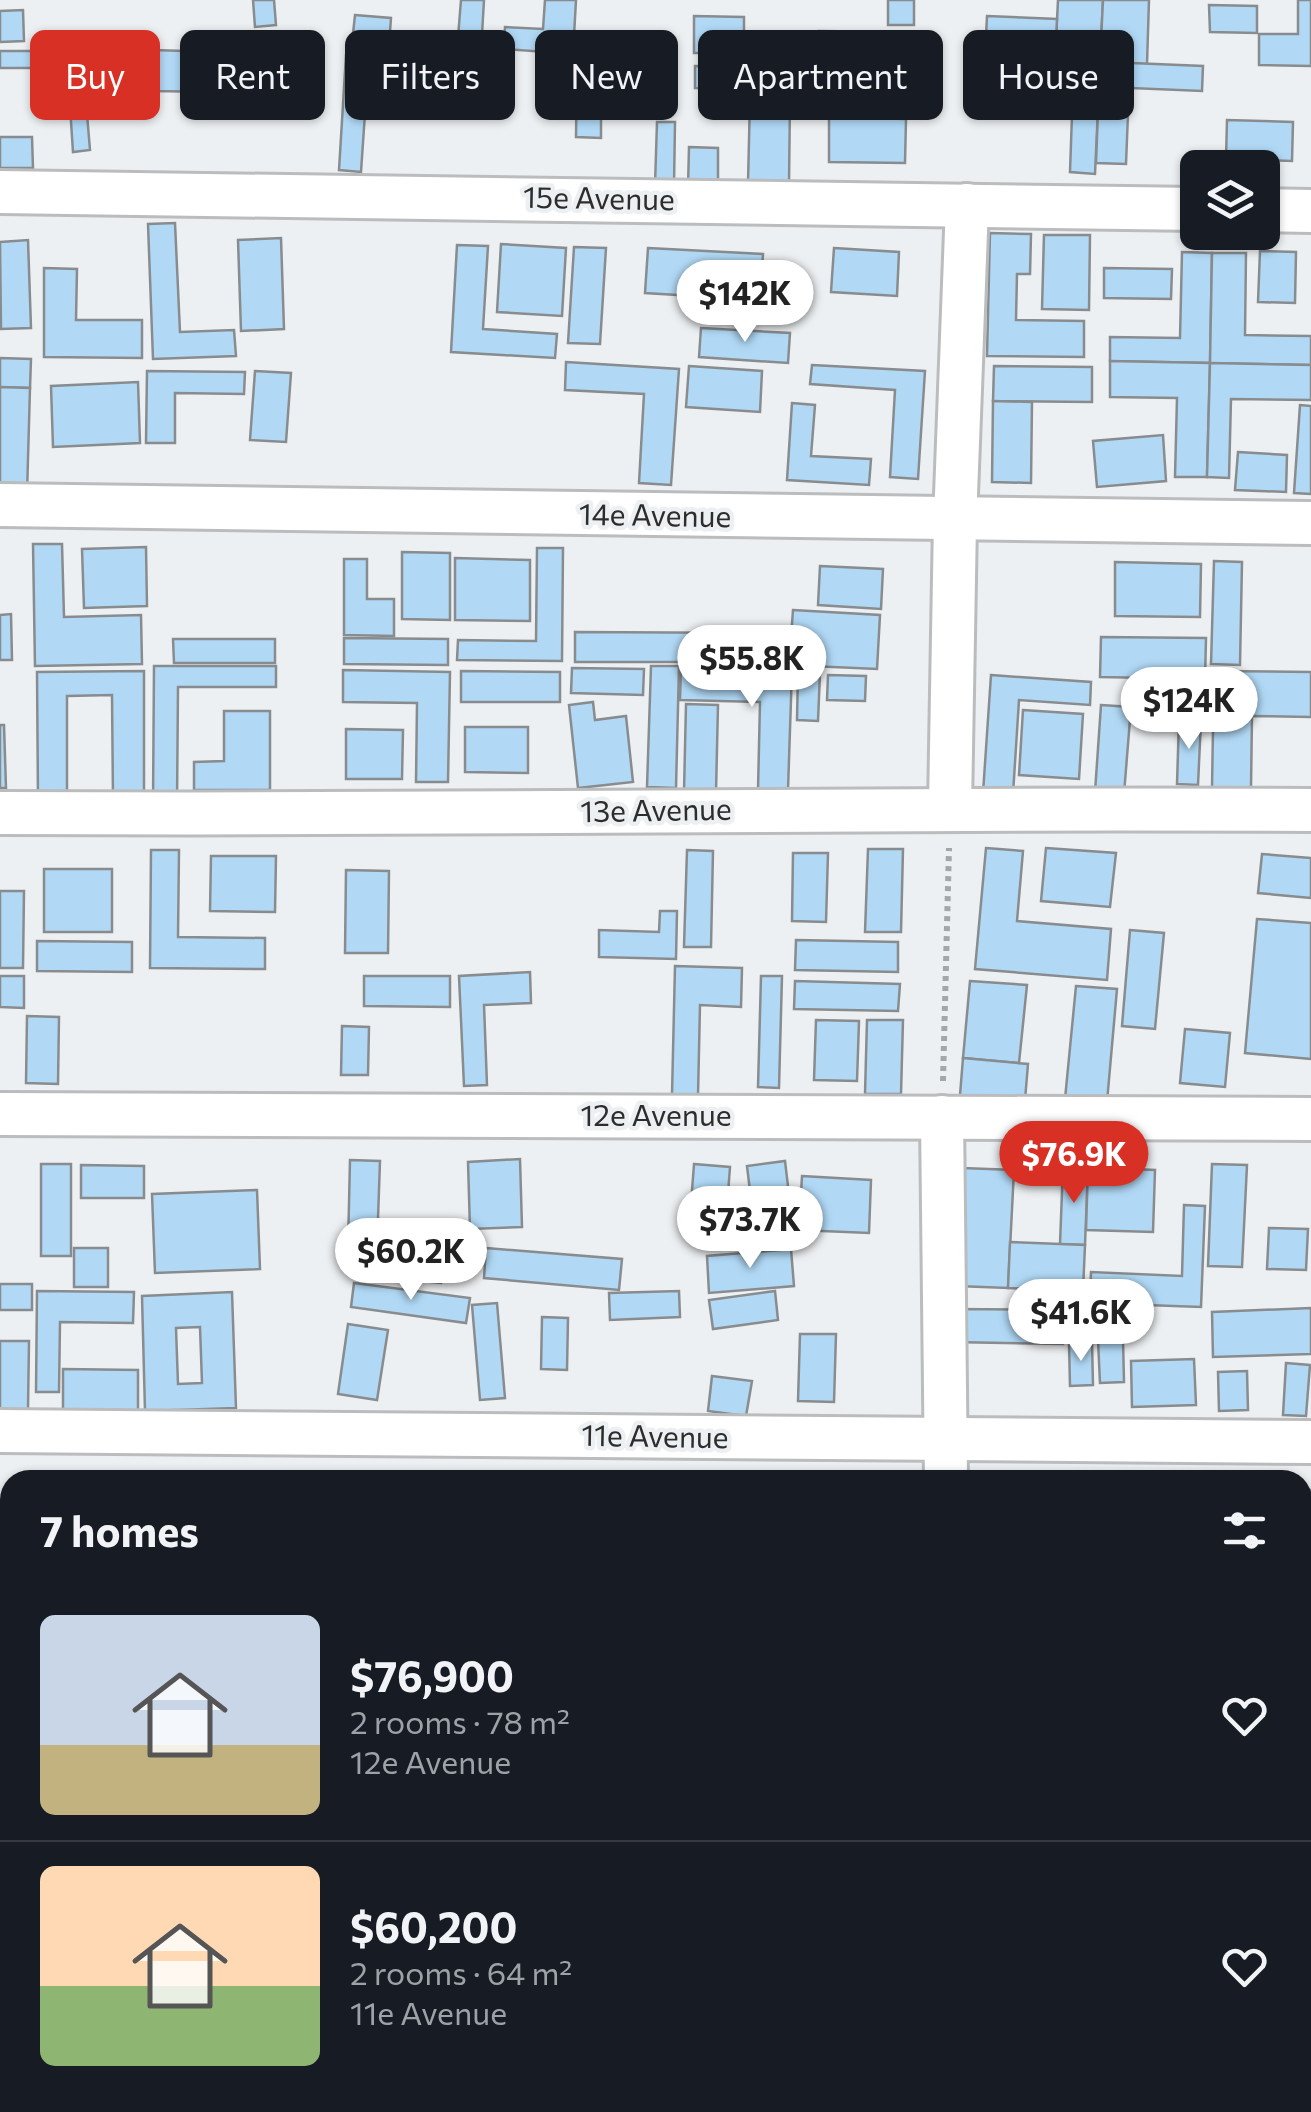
<!DOCTYPE html>
<meta charset="utf-8">
<style>
:root{--surface:#171b24;--page:#20242c;--text:#f1f3f6;--muted:#9ea1a6;--line:#363941;--accent:#d93025}
body{margin:0;font-family:Commissioner,sans-serif;background:var(--page);color:var(--text);height:100vh;display:flex;flex-direction:column;font-size:38px;white-space:nowrap}
*{box-sizing:border-box;margin:0}
p{font-size:32px;color:var(--muted)}
.icon{flex:none;width:55px;height:55px;fill:none;stroke:currentColor;stroke-width:2;stroke-linecap:round;stroke-linejoin:round}
.map{position:relative;flex:1;overflow:hidden}
.details{position:absolute;left:0px;top:1470px;width:1312px;height:642px;display:flex;flex-direction:column;background:var(--surface);border-radius:30px 30px 0 0;box-shadow:0 2px 8px #0004}
.details>*{flex:none}
.banner{position:absolute;left:30px;top:30px;width:1252px;height:90px;display:flex;gap:20px}
.controls{position:absolute;left:1180px;top:150px;display:grid;gap:20px}
.controls a{display:grid;place-items:center;width:100px;height:100px;border-radius:15px;background:var(--surface);box-shadow:0 2px 8px #0004;font-size:50px}
.price{position:absolute;translate:-50% -85px;padding:0 22px;border-radius:35px;background:#fff;color:#222;font-size:32px;line-height:65px;filter:drop-shadow(0 2px 5px #0008)}
.price::after{content:'';position:absolute;left:50%;top:60px;width:30px;height:22px;margin-left:-15px;background:inherit;clip-path:polygon(0 0,100% 0,50% 100%)}
.price.on{background:var(--accent);color:#fff}
ul{padding:0;list-style:none}
li{display:flex;align-items:center;gap:30px;height:250px;padding:0 40px}
li+li{border-top:2px solid var(--line)}
li span{display:grid;place-items:center;flex:none;width:280px;height:200px;border-radius:15px;color:#555}
li>.icon{margin-inline-start:auto}
span .icon{width:120px;height:120px;fill:#fffc;stroke-width:1}
li b{font-size:42px}
h2{display:flex;justify-content:space-between;align-items:center;height:120px;padding:0 40px;font-size:42px}
.pill{padding:0 35px;border-radius:15px;background:var(--surface);box-shadow:0 2px 8px #0004;font-size:35px;line-height:90px}
.pill.on{background:var(--accent);color:#fff}
.map>svg:first-child{display:block}
</style>
<div class="map">
<svg width="1311" height="2112" viewBox="0 0 1311 2112">
<rect width="100%" height="100%" fill="#edf0f2"/>
<g fill="#b1d9f6" stroke="#898c8e" stroke-width="2.5" fill-rule="evenodd">
<path d="M253,0h21l2,25 -21,2z"/>
<path d="M461,0h23l-3,52 -24,-2z"/>
<path d="M545,0h31l-3,54 -69,-5 1,-22 38,2z"/>
<rect x="888" y="0" width="26" height="25"/>
<path d="M1058,0h45l-3,62 -45,-2z"/>
<path d="M1103,0h46l-2,64 -47,-2z"/>
<path d="M1298,0h13v66l-52,-1v-31h39z"/>
<path d="M1209,5l48,1v27l-47,-1z"/>
<path d="M23,10l1,31 -24,1v-31z"/>
<path d="M355,15l36,3 -2,27 -37,-2z"/>
<path d="M694,16l50,1v36h-50z"/>
<path d="M987,16l70,3 -2,41 -70,-3z"/>
<path d="M819,31l74,1v25l-75,-1z"/>
<path d="M125,49v28l-62,1 -1,-27z"/>
<path d="M152,50l67,2 -2,40 -66,-1z"/>
<path d="M0,51h35l1,17h-36z"/>
<path d="M346,55l116,8 -2,27 -93,-6 -6,88 -22,-2z"/>
<path d="M985,57l218,9 -1,25 -219,-9z"/>
<path d="M577,63l95,1v27l-71,-1v48l-25,-1z"/>
<path d="M695,66l100,1v22l-100,-1z"/>
<path d="M1073,86l26,1 -4,87 -25,-2z"/>
<path d="M1099,87l30,2 -3,75 -30,-1z"/>
<path d="M85,90l5,60 -17,2 -4,-61z"/>
<path d="M750,98l40,1 -1,85 -41,-1z"/>
<path d="M829,117l77,2 -1,44 -76,-1z"/>
<path d="M1227,120l66,2 -1,39 -66,-2z"/>
<path d="M657,122h18l-1,64 -19,-1z"/>
<path d="M0,137h32l1,31h-33z"/>
<path d="M689,147l29,1v40l-30,-1z"/>
<path d="M175,223l5,109 54,-2 2,26 -83,3 -5,-135z"/>
<path d="M990,233l41,1 -1,40h-13l-1,46 68,1v36l-97,-1z"/>
<path d="M1044,235h46l-1,75 -47,-1z"/>
<path d="M281,238l3,91 -43,2 -3,-91z"/>
<path d="M28,240l3,88 -30,1 -1,-87z"/>
<path d="M501,244l65,4 -4,68 -65,-4z"/>
<path d="M457,245l31,1 -5,83 74,5 -2,24 -104,-6z"/>
<path d="M574,247l32,1 -6,96 -32,-1z"/>
<path d="M648,248l115,6 -3,46 -115,-7z"/>
<path d="M834,248l65,4 -2,44 -66,-4z"/>
<path d="M1260,251l36,1 -1,51 -37,-1z"/>
<path d="M1182,252l30,1 -2,110 -100,-2v-24l70,1z"/>
<path d="M1212,253h34l-1,82 66,1v29l-101,-2z"/>
<path d="M44,268l33,1 -1,51h66v38l-98,-1z"/>
<path d="M1104,268l68,1 -1,30 -67,-1z"/>
<path d="M701,328l89,5 -2,30 -89,-6z"/>
<path d="M0,358l31,1 -1,29 -30,-1z"/>
<path d="M1110,361l100,2 -3,114h-32l2,-79 -67,-1z"/>
<path d="M566,362l113,7 -8,116 -32,-2 5,-89 -79,-4z"/>
<path d="M1210,363l101,2v35l-80,-1 -2,79 -22,-1z"/>
<path d="M812,365l113,6 -7,108 -28,-2 5,-87 -85,-6z"/>
<path d="M689,366l73,5 -2,41 -74,-5z"/>
<path d="M994,366l98,1v35l-99,-1z"/>
<path d="M147,371l98,1 -1,22 -69,-1v50h-29z"/>
<path d="M255,371l36,2 -5,69 -36,-2z"/>
<path d="M138,382l2,61 -87,4 -2,-61z"/>
<path d="M0,387l30,1 -3,106 -27,-1z"/>
<path d="M993,401l39,1 -1,81 -39,-1z"/>
<path d="M792,403l23,2 -4,51 60,3 -2,26 -82,-5z"/>
<path d="M1300,405l11,1v88l-17,-1z"/>
<path d="M1163,435l3,46 -69,6 -4,-46z"/>
<path d="M1238,452l49,3 -1,37 -51,-2z"/>
<path d="M33,544h29l2,73 77,-2 1,49 -107,2z"/>
<path d="M146,547l1,59 -63,2 -2,-59z"/>
<path d="M537,548h26l-1,113 -105,-1 1,-20 78,1z"/>
<path d="M402,552l48,1v67l-48,-1z"/>
<path d="M455,558l75,2v61l-75,-1z"/>
<path d="M344,559h23v40h27v37l-50,-1z"/>
<path d="M1214,561l28,1 -2,103 -29,-1z"/>
<path d="M1115,562l86,2 -1,53 -85,-1z"/>
<path d="M820,566l63,3 -2,40 -63,-4z"/>
<path d="M793,610l87,5 -3,54 -88,-4z"/>
<path d="M11,614l1,46h-12v-45z"/>
<path d="M575,632l209,1v29h-209z"/>
<path d="M1101,637l105,1 -1,41 -105,-2z"/>
<path d="M344,638l104,1v26l-104,-1z"/>
<path d="M173,639h102v24h-101z"/>
<path d="M154,666h122v21h-98l-1,117h-24z"/>
<path d="M651,666h28l-3,122 -29,-1z"/>
<path d="M681,667l111,2 -4,121h-30l2,-88 -80,-2z"/>
<path d="M572,668l72,1 -1,26 -72,-2z"/>
<path d="M343,670l107,2 -2,110h-32l1,-79 -74,-1z"/>
<path d="M144,671v128h-31l-1,-104 -45,1v103l-29,1 -1,-128z"/>
<path d="M461,671l99,1v30h-99z"/>
<path d="M1214,671l97,1v45l-59,-1 -1,72h-39z"/>
<path d="M798,672l22,1 -2,48 -21,-1z"/>
<path d="M828,675l38,1 -1,25 -38,-1z"/>
<path d="M991,675l100,7 -1,23 -71,-5 -6,94 -30,-1z"/>
<path d="M593,702l2,18 31,-4 7,66 -55,6 -9,-83z"/>
<path d="M686,704l32,1 -2,87h-32z"/>
<path d="M1101,705l30,2 -7,87 -29,-2z"/>
<path d="M1023,710l60,4 -4,65 -60,-4z"/>
<path d="M224,711h46v79h-76v-28l30,-1z"/>
<path d="M1179,720h22l-3,65 -21,-1z"/>
<path d="M0,725h4l2,63h-6z"/>
<path d="M465,727h63v46l-63,-1z"/>
<path d="M346,729l57,1 -1,49h-56z"/>
<path d="M986,848l37,3 -6,70 94,8 -4,51 -132,-11z"/>
<path d="M1046,848l70,5 -6,54 -69,-6z"/>
<path d="M868,849h35l-2,83h-36z"/>
<path d="M151,850h28l-1,87 87,1v31l-115,-1z"/>
<path d="M687,850l26,1 -2,96h-27z"/>
<path d="M793,853h35l-2,69 -34,-1z"/>
<path d="M1262,854l49,4v40l-53,-5z"/>
<path d="M211,856h65l-1,56 -65,-1z"/>
<rect x="44" y="869" width="68" height="63"/>
<path d="M346,870l43,1 -1,82h-43z"/>
<path d="M0,891h24l-1,77h-23z"/>
<path d="M660,911h17l-1,48 -77,-2v-27l60,2z"/>
<path d="M1257,919l54,4v136l-66,-6z"/>
<path d="M1130,930l34,3 -9,96 -33,-3z"/>
<path d="M796,940l102,2v30l-103,-2z"/>
<path d="M37,941l95,1v30l-95,-1z"/>
<path d="M675,966l67,2 -1,39 -41,-2 -2,91 -26,-1z"/>
<path d="M530,972l1,31 -47,2 3,80 -23,1 -5,-110z"/>
<path d="M0,976h24v32l-24,-1z"/>
<path d="M364,976h86v31l-86,-1z"/>
<path d="M761,976h21l-3,112 -21,-1z"/>
<path d="M795,981l105,3 -2,27 -104,-2z"/>
<path d="M970,981l57,4 -8,78 -56,-5z"/>
<path d="M1076,986l41,3 -10,113 -42,-3z"/>
<path d="M27,1016l32,1 -1,67 -32,-1z"/>
<path d="M816,1020l43,1 -2,60 -43,-1z"/>
<path d="M867,1020h36l-2,74h-36z"/>
<path d="M342,1026l27,1 -1,48h-27z"/>
<path d="M1185,1029l45,4 -5,54 -45,-4z"/>
<path d="M963,1058l65,6 -3,36 -65,-5z"/>
<path d="M520,1159l2,68 -52,2 -2,-67z"/>
<path d="M350,1160l30,1 -3,86h-29z"/>
<path d="M785,1161l10,84 -38,5 -10,-84z"/>
<rect x="41" y="1164" width="30" height="92"/>
<path d="M694,1164l36,3 -3,40 -36,-3z"/>
<path d="M1212,1164l35,1 -5,102 -34,-1z"/>
<path d="M81,1165l63,1v32h-63z"/>
<path d="M1063,1166l25,1 -3,78 -25,-1z"/>
<path d="M1088,1167l67,3 -2,62 -67,-2z"/>
<path d="M962,1168l52,2 -6,118 -51,-2z"/>
<path d="M802,1176l69,4 -2,53 -70,-3z"/>
<path d="M257,1190l3,79 -105,4 -3,-79z"/>
<path d="M1184,1205l21,1 -4,101 -111,-4 1,-31 91,4z"/>
<path d="M1269,1228l39,1 -2,41 -39,-1z"/>
<path d="M1010,1242l75,3 -2,46 -75,-3z"/>
<rect x="74" y="1248" width="34" height="39"/>
<path d="M486,1248l136,11 -3,31 -135,-12z"/>
<path d="M791,1249l3,37 -85,7 -2,-37z"/>
<path d="M355,1250l88,8 -2,25 -88,-8z"/>
<path d="M354,1283l116,15 -4,25 -115,-16z"/>
<rect x="0" y="1284" width="32" height="26"/>
<path d="M37,1291l97,1 -1,31 -73,-1 -1,70h-23z"/>
<path d="M679,1291l1,26 -70,3 -1,-27z"/>
<path d="M775,1291l3,29 -65,9 -4,-29z"/>
<path d="M232,1292l4,116 -91,3 -3,-115zM200,1327l2,56 -24,1 -2,-56z"/>
<path d="M497,1303l8,95 -25,2 -8,-95z"/>
<path d="M1311,1308v46l-98,3 -1,-45z"/>
<path d="M953,1309l111,1 -1,34 -111,-2z"/>
<path d="M542,1317l26,1 -1,52 -26,-1z"/>
<path d="M348,1324l40,6 -11,70 -39,-6z"/>
<path d="M800,1334h36l-2,68 -36,-1z"/>
<path d="M1123,1339l1,43 -24,1 -2,-43z"/>
<path d="M0,1341h29l-1,69h-28z"/>
<path d="M1069,1342h23l1,43 -23,1z"/>
<path d="M1194,1359l2,46 -64,2 -1,-46z"/>
<path d="M1286,1363l24,2 -4,51 -23,-1z"/>
<path d="M63,1369l75,1v41l-75,-1z"/>
<path d="M1247,1371l1,39 -29,1 -1,-39z"/>
<path d="M712,1376l40,5 -6,35 -38,-5z"/>
<rect x="1302" y="1490" width="9" height="104"/>
<rect x="1302" y="1621" width="9" height="119"/>
<rect x="0" y="1635" width="10" height="77"/>
<rect x="1302" y="1921" width="9" height="93"/>
<path d="M0,2089h10v13h21l-1,10h-30z"/>
<path d="M144,2102h37v10h-38z"/>
<rect x="866" y="2102" width="39" height="10"/>
<rect x="1090" y="2102" width="48" height="10"/>
<path d="M674,2104l49,3v5h-49z"/>
<path d="M746,2105l53,2v5h-53z"/>
</g>
<g fill="none" stroke-linecap="round" stroke-linejoin="round">
<g stroke="#babcbe" stroke-width="48">
<g id="minor">
<path d="M0,192l1198,17"/>
<path d="M1262,210l49,1"/>
<path d="M0,505l1311,18"/>
<path d="M950,807l5,-286 12,-316"/>
<path d="M0,813c437,3 874,-6 1311,-3"/>
<path d="M0,1114l1311,5"/>
<path d="M942,1117l4,363"/>
<path d="M0,1431l1311,11"/>
<path d="M0,1741h10"/>
<path d="M1302,1754h9"/>
<path d="M0,2040h10"/>
<path d="M1302,2064h9"/>
<path d="M943,2112v-10"/>
</g>
</g>
<g stroke="#a4a6a8" stroke-width="6" stroke-dasharray="5 5" stroke-linecap="butt">
<path d="M943,1081l6,-233"/>
<path d="M295,2112v-10"/>
</g>
<use href="#minor" stroke="#fff" stroke-width="42"/>
</g>
<g text-anchor="middle" stroke-width="9" stroke-linejoin="round" paint-order="stroke">
<g font-size="30" fill="#2c2d2d" stroke="#edf0f2">
<text transform="translate(599 199) rotate(1)" y="10">15e Avenue</text>
<text transform="translate(655 516) rotate(1)" y="10">14e Avenue</text>
<text transform="translate(656 811) rotate(-1)" y="10">13e Avenue</text>
<text x="656" y="1126">12e Avenue</text>
<text transform="translate(655 1437) rotate(1)" y="10">11e Avenue</text>
</g>
</g>
</svg>
<div class="controls">
<a><svg class="icon" aria-label="layers" viewBox="0 0 24 24"><path d="M12 4l9 5-9 5-9-5zM3 14l9 5 9-5"/></svg></a>
</div>
<b class="price" style="left:745px;top:345px">$142K</b>
<b class="price" style="left:752px;top:710px">$55.8K</b>
<b class="price" style="left:1189px;top:752px">$124K</b>
<b class="price on" style="left:1074px;top:1206px">$76.9K</b>
<b class="price" style="left:750px;top:1271px">$73.7K</b>
<b class="price" style="left:411px;top:1303px">$60.2K</b>
<b class="price" style="left:1081px;top:1364px">$41.6K</b>
<div class="banner">
<a class="pill on">Buy</a>
<a class="pill">Rent</a>
<a class="pill">Filters</a>
<a class="pill">New</a>
<a class="pill">Apartment</a>
<a class="pill">House</a>
</div>
<section class="details">
<h2>7 homes<svg class="icon" aria-label="filters" viewBox="0 0 24 24"><path d="M4 7h16M4 17h16"/><circle cx="9" cy="7" r="2"/><circle cx="15" cy="17" r="2"/></svg></h2>
<ul>
<li><span style="background:linear-gradient(#c9d6e8 65%,#c2b280 0)"><svg class="icon" aria-label="home" viewBox="0 0 24 24"><path d="M3 11l9-7 9 7M6 9v11h12V9"/></svg></span><div><b>$76,900</b><p>2 rooms · 78 m²</p><p>12e Avenue</p></div><svg class="icon" aria-label="heart" viewBox="0 0 24 24"><path d="M12 20l-8-8c-3-5 5-10 8-4 3-6 11-1 8 4z"/></svg></li>
<li><span style="background:linear-gradient(#ffd9b3 60%,#8fb573 0)"><svg class="icon" aria-label="home" viewBox="0 0 24 24"><path d="M3 11l9-7 9 7M6 9v11h12V9"/></svg></span><div><b>$60,200</b><p>2 rooms · 64 m²</p><p>11e Avenue</p></div><svg class="icon" aria-label="heart" viewBox="0 0 24 24"><path d="M12 20l-8-8c-3-5 5-10 8-4 3-6 11-1 8 4z"/></svg></li>
</ul>
</section>
</div>
